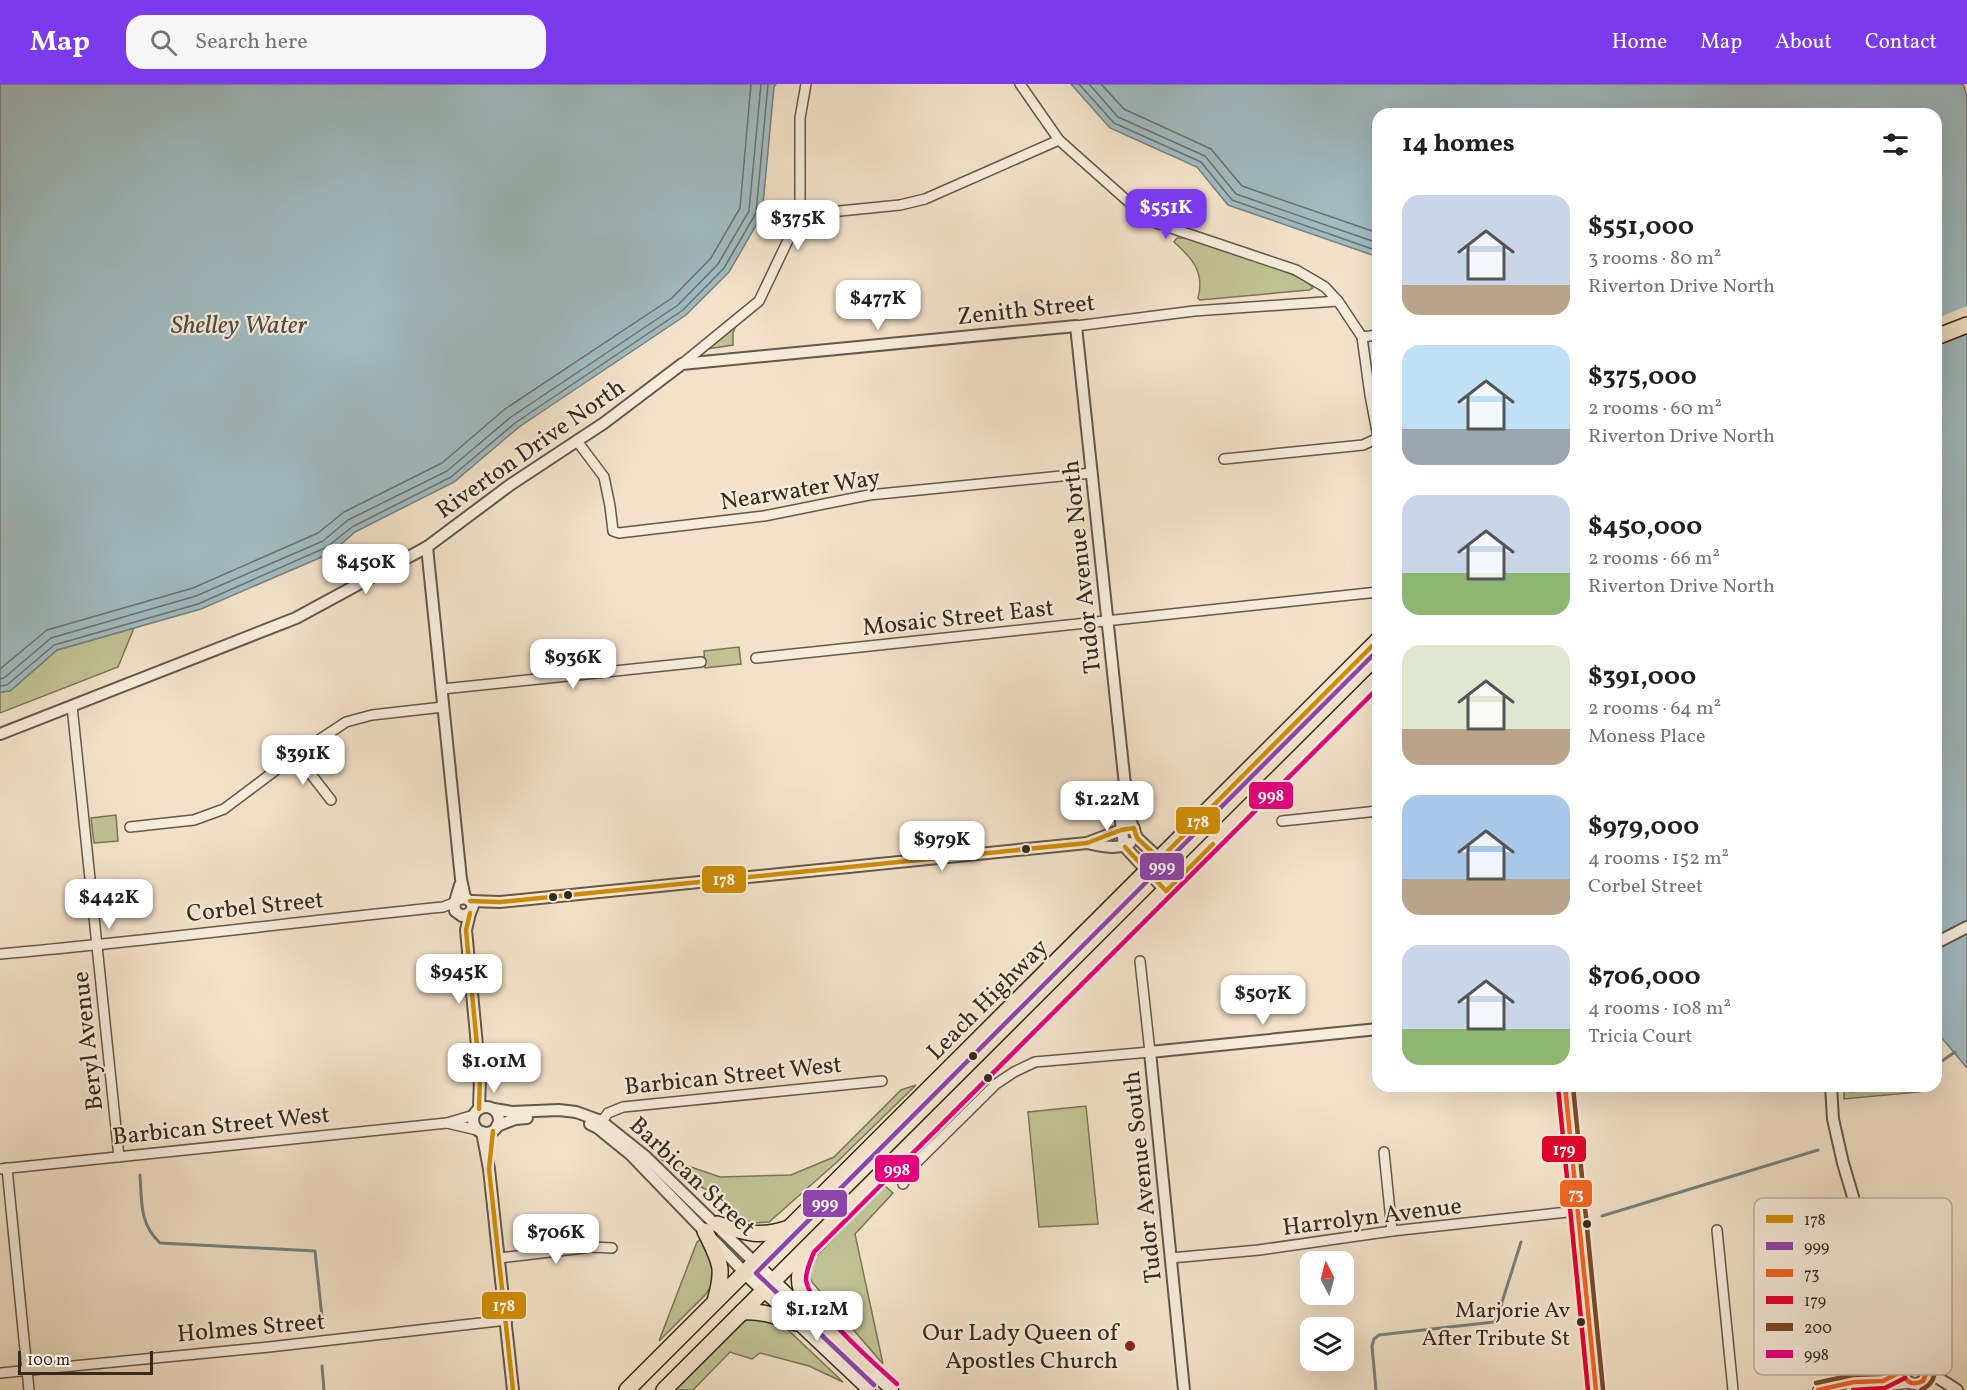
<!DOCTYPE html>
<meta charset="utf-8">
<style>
:root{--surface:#fff;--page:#f6f6f6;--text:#202124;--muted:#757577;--accent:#7c3aed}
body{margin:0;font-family:Vollkorn,serif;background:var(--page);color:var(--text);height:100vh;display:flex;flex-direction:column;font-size:22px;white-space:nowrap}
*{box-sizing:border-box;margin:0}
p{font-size:20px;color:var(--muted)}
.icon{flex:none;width:33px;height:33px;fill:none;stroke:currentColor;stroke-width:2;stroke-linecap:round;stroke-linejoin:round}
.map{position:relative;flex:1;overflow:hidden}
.sheet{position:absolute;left:1372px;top:24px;width:570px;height:984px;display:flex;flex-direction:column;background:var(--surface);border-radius:18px;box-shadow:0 6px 24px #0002}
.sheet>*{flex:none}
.needle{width:39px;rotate:354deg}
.fabs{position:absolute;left:1300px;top:1167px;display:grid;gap:12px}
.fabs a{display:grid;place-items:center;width:54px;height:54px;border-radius:12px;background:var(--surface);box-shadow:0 6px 24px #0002;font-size:30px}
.scale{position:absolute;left:18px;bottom:15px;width:135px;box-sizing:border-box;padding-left:6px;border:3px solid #342a1d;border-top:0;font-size:16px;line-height:21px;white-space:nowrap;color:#342a1d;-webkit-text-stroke:4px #f7ecdc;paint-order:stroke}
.price{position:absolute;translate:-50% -51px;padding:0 14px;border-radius:12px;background:#fff;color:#222;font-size:20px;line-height:39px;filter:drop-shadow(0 2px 3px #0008)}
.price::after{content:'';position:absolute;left:50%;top:36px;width:18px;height:14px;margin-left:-9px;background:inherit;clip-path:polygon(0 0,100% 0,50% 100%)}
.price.on{background:var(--accent);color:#fff}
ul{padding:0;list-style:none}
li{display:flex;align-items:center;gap:18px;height:150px;padding:0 30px}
li span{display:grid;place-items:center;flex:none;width:168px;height:120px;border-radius:18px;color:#555}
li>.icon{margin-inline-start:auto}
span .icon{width:72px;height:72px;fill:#fffc;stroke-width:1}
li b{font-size:26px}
h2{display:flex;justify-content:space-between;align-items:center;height:72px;padding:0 30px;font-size:26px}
header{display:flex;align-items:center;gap:36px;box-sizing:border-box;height:84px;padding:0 30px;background:var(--accent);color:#fff}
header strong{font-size:28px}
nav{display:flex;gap:33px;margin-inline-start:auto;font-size:21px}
.search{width:420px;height:54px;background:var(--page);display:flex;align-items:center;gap:15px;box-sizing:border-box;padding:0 21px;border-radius:18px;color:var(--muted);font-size:22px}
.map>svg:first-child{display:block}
</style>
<header>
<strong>Map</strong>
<div class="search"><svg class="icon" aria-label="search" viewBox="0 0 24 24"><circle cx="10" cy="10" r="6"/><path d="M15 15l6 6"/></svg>Search here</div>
<nav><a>Home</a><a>Map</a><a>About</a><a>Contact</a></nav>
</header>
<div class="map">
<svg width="1967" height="1306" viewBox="0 0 1967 1306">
<rect width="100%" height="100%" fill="#f3e2c9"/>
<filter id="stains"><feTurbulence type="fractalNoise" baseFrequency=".00333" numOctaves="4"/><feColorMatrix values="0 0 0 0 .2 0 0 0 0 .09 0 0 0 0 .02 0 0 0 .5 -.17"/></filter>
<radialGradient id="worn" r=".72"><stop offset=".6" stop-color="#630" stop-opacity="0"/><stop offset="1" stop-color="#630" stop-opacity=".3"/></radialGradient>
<g fill="#c0c293" stroke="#7a7658" stroke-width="1.5">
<path d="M1177,154h9c23,8 118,34 127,50l-4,2 -109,10 -2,-2c7,-26 -6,-40 -24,-56z"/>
<path d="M739,234l-6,15v12l-39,6z"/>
<path d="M134,544l-16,39 -118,46v-21l10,-1 47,-41z"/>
<path d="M739,563l2,17 -36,4 -1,-17z"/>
<path d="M116,731l2,26 -24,2 -3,-25z"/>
<path d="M916,1001l-79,77 -68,60 -14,1 -11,-3 -37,-30 -23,-12 -28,-23 64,22 71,-2 43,-18 67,-67z"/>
<path d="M1844,1002h40l-34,2v4l63,-6 6,6 -75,7z"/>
<path d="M1086,1022l12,118 -59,3 -11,-115z"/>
<path d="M884,1101l9,8 -38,41 28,130 -71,-82 -4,-9 2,-10z"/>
<path d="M701,1155c13,19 20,34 5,55l-47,47 38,-99z"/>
<path d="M745,1233l23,4 19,8 56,53 -34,-16 -49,-13 -8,6 -22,-7 -37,38h-21z"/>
</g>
<g fill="#a1bbc1" stroke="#75817f" stroke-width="1.5">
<path d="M0,0h776l-2,3 -12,128 -33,57 -43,43 -167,112 -65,55 -99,50 -24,21 -130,56 -144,41 -47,41 -10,1z"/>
<path d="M1071,0h892l4,12v972l-31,-37v-917h-558v143l-150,-52 -31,-38 -87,-39z"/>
</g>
<path fill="#f3e2c9" d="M1967,222v27l-30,12v-27z"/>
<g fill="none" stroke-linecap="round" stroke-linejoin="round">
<g stroke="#6a726f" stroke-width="1.5">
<path d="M1079,0l35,39 87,39 31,38 146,51"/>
<path d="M1089,0l29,33 87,39 31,38 142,49"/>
<path d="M1101,0l23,25 87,40 31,37 136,47"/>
<path d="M0,585l47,-39 146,-42 125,-55 26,-21 98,-49 63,-54 167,-111 39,-40 29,-50 11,-124"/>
<path d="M0,595l4,-1 47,-40 145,-42 127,-55 25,-21 99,-49 64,-54 167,-112 40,-41 31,-53 12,-127"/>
<path d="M0,602l7,-1 47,-40 144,-41 129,-57 25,-20 99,-50 64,-54 168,-113 41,-42 32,-55 12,-129"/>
</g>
<g stroke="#75817f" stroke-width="3">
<path d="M1936,981l19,-13"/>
<path d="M1850,1006l48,-4"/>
<path d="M140,1091c2,27 -1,48 20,68l155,8 7,66"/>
<path d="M1602,1132l216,-66"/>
<path d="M322,1282l2,24"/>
<path d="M1376,1306l-4,-44 2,-7 5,-4 115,-13 3,-4 24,-76"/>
</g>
<g stroke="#645848" stroke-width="12">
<g id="minor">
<path d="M1020,0l39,56 91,81 146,49 29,17 13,14 24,36 8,58 8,42"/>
<path d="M800,131l100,-10 25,-6 134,-59"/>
<path d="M1076,242l118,-15 144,-10"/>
<path d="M1362,253l16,-2"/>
<path d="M682,280l77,-63 41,-86v-97l6,-34"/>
<path d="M577,357l27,36 6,29 3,25 6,2 145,-17 105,-21 223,-22"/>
<path d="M1224,375l139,-14 15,-7"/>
<path d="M756,574l622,-66"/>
<path d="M442,605l259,-27"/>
<path d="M72,622l47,451"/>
<path d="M296,671l35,45"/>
<path d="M1282,737l96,-10"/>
<path d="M130,743l64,-7 30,-11 72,-54 50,-33 26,-7 71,-8"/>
<path d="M0,870c148,-13 295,-32 443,-47l13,-5"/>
<path d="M1565,1002l31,304"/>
<path d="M447,1039l30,7"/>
<path d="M599,1041l9,-12 15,-6 259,-26"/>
<path d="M1384,1068l8,79"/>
<path d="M7,1084l22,222"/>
<path d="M0,1085l447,-46 27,-8"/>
<path d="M903,1100l11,-19 82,-81 18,-12 21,-10 115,-10 -10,-91"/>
<path d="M1717,1146l16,160"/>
<path d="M499,1174l93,-11 20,1"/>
<path d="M1171,1174l88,-8 133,-19 185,-20"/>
<path d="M0,1289l269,-26 238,-27"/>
<path d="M1818,1306l36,-8 29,-1 19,-10"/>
<path d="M1851,1306l59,-7"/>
</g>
</g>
<g stroke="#645848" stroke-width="14">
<g id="tertiary">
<path d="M427,463l34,332 4,19"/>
<path d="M0,650l296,-116 131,-71 83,-62 94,-62 78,-59 394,-38 49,459 -1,19 -4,10 4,32 42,45"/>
<path d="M1124,720l13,34 42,39"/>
<path d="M1087,759c13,3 31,7 43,0"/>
<path d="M457,816l8,-2 5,3 3,5 -3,7 -8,3 -7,-5c-2,-8 3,-18 5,-26"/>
<path d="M470,817l30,1 587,-59 34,-13 13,-2"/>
<path d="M470,829l-4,17 14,147 -1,32"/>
<path d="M1936,859l31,-16"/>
<path d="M1831,1002l2,33 10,44 34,115 4,24 13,35 5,25 4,5"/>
<circle cx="486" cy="1036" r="13"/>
<path d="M494,1025l18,3 47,-2 17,2 25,9 45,36 109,106"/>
<path d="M590,1040l8,4 32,26 115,119"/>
<path d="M497,1042l18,-7 12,-1"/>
<path d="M482,1048l7,37 24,221"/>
<path d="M1882,1203c6,11 12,22 16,34 4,16 3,28 17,38"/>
<circle cx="1915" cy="1288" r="12"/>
<path d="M1927,1287l30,19"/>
<path d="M1184,1306l-34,-338 228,-23"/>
</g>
</g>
<g stroke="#342a1d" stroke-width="15">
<g id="secondary">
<path d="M755,1179l58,56"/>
<path d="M745,1189l124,117"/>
<path d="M862,1278l30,28"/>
</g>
</g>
<g stroke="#342a1d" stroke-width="18">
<g id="trunk">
<path d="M1936,253l31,-12"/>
<path d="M717,1140c27,8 41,14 69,5"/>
<path d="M705,1147c15,31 20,36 10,70"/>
<path d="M807,1167c-9,23 -12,32 2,55l59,61"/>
<path d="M742,1228c19,-2 36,5 54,11"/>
<path d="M627,1306l751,-750"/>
<path d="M664,1306l714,-712"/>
</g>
</g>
<use href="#minor" stroke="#f7ecdc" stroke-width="9"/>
<use href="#tertiary" stroke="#f7ecdc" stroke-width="10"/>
<use href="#secondary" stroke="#f7ecdc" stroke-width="12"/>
<use href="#trunk" stroke="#f3e2c9" stroke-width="15"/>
<g stroke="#f7ecdc" stroke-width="9">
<g id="bus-1">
<path d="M1125,763l41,44 47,-47"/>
<path d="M470,817l30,1 587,-59 34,-13 13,-2 3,10 23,21 218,-219"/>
<path d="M470,829l-4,17 14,147 -1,32"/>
<path d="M493,1047l-4,38 24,221"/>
</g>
</g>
<g stroke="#f7ecdc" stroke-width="9">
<path id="bus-2" d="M874,1301l-118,-112 622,-623"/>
</g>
<g stroke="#f7ecdc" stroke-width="9">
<g id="bus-3">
<path d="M1565,1002l31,304"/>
<path d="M1906,1279c-6,14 2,25 17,18l4,-9"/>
<path d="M1818,1306l36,-8 29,-1 19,-10"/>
</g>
</g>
<g stroke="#f7ecdc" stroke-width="9">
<g id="bus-4">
<path d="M1558,1003l30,303"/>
<path d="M1853,1306l32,-2 20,-10"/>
</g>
</g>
<g stroke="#f7ecdc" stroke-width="9">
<g id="bus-5">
<path d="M1573,1002l30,303"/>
<path d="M1901,1274c24,-21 50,18 20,32"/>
<path d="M1816,1299l37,-8 28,-1 18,-10"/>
</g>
</g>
<g stroke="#f7ecdc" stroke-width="9">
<path id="bus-6" d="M897,1300c-20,-18 -90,-79 -91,-105 0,-9 5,-19 8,-27l564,-564"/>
</g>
<use href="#bus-1" stroke="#d08d06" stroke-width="4.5"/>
<use href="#bus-2" stroke="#8e44ad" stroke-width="4.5"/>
<use href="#bus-3" stroke="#f26522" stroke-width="4.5"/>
<use href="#bus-4" stroke="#e4002b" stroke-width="4.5"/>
<use href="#bus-5" stroke="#7a4b2a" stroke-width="4.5"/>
<use href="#bus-6" stroke="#e5007d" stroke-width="4.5"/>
</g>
<g fill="#342a1d" stroke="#f7ecdc" stroke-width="2">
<circle cx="1026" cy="765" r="5"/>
<circle cx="568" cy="811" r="5"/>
<circle cx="553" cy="813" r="5"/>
<circle cx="973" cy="972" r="5"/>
<circle cx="988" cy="994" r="5"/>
<circle cx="1587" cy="1140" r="5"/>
<circle cx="1581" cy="1238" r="5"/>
</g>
<circle fill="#8f2418" stroke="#f7ecdc" stroke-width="2" cx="1130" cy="1262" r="6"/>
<g text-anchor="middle" stroke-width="4.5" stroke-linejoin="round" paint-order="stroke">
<g font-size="22" fill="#342a1d" stroke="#f7ecdc" text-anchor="end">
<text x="1570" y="1233">Marjorie Av<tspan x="1570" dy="28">After Tribute St</tspan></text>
</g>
<g font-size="24" fill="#342a1d" stroke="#f7ecdc">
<text transform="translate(1026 225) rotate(-6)" y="8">Zenith Street</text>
<text transform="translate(530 364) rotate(-35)" y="8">Riverton Drive North</text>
<text transform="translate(800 405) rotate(-9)" y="8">Nearwater Way</text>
<text transform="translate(1081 483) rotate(-96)" y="8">Tudor Avenue North</text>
<text transform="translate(958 533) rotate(-6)" y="8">Mosaic Street East</text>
<text transform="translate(255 822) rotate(-6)" y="8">Corbel Street</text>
<text transform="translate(987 915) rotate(-45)" y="8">Leach Highway</text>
<text transform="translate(87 957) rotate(-96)" y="8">Beryl Avenue</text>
<text transform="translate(733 991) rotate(-6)" y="8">Barbican Street West</text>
<text transform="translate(221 1041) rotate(-6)" y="8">Barbican Street West</text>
<text transform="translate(693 1092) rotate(43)" y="8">Barbican Street</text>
<text transform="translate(1142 1093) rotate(-96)" y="8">Tudor Avenue South</text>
<text transform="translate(1372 1132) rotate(-7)" y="8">Harrolyn Avenue</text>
<text transform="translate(251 1243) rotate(-5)" y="8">Holmes Street</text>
</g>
<g font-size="24" fill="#342a1d" stroke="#f7ecdc" text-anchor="end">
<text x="1118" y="1256">Our Lady Queen of<tspan x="1118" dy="28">Apostles Church</tspan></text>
</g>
<g font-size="26" font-style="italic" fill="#4f4e46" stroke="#f7ecdc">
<text x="239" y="249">Shelley Water</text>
</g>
</g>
<rect x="1754" y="1114" width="198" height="177" rx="9" fill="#f7ecdc" stroke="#bcb2a3" stroke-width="1.5"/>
<rect x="1766" y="1131" width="27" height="8" fill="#d08d06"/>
<rect x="1766" y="1158" width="27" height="8" fill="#8e44ad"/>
<rect x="1766" y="1185" width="27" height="8" fill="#f26522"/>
<rect x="1766" y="1212" width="27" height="8" fill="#e4002b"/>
<rect x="1766" y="1239" width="27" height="8" fill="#7a4b2a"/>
<rect x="1766" y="1266" width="27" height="8" fill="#e5007d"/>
<g font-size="16" fill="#342a1d">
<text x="1804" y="1141">178</text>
<text x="1804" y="1168">999</text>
<text x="1804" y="1195">73</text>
<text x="1804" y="1222">179</text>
<text x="1804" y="1249">200</text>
<text x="1804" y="1276">998</text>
</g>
<g stroke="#f7ecdc" stroke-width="2">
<rect x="1248" y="697" width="46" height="29" rx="6" fill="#e5007d"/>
<rect x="1175" y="722" width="46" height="29" rx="6" fill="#d08d06"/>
<rect x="1139" y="768" width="46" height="29" rx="6" fill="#8e44ad"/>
<rect x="701" y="781" width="46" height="29" rx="6" fill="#d08d06"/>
<rect x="1541" y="1051" width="46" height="28" rx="6" fill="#e4002b"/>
<rect x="874" y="1070" width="46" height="29" rx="6" fill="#e5007d"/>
<rect x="1559" y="1095" width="34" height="29" rx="6" fill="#f26522"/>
<rect x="802" y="1105" width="46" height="29" rx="6" fill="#8e44ad"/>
<rect x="481" y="1207" width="46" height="29" rx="6" fill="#d08d06"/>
</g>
<g font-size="16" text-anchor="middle" font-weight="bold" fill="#fff">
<text x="1271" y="717">998</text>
<text x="1198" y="743">178</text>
<text x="1162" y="788">999</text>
<text x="724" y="801">178</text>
<text x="1564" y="1071">179</text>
<text x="897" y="1091">998</text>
<text x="1576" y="1115">73</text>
<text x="825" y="1125">999</text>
<text x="504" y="1227">178</text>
</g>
<rect width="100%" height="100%" filter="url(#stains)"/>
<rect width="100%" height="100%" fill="url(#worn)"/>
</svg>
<div class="fabs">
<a><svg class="needle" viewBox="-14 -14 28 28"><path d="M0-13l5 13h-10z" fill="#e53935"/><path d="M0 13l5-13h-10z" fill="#757577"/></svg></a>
<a><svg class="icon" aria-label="layers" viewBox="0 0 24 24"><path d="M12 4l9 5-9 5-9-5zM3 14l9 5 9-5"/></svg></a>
</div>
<div class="scale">100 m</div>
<b class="price on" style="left:1166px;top:156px">$551K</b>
<b class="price" style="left:798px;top:167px">$375K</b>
<b class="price" style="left:878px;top:247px">$477K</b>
<b class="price" style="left:366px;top:511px">$450K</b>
<b class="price" style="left:573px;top:606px">$936K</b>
<b class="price" style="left:303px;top:702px">$391K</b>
<b class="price" style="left:1107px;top:748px">$1.22M</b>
<b class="price" style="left:942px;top:788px">$979K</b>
<b class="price" style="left:109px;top:846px">$442K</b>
<b class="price" style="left:459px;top:921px">$945K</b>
<b class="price" style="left:1263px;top:942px">$507K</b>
<b class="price" style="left:494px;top:1010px">$1.01M</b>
<b class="price" style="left:556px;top:1181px">$706K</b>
<b class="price" style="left:817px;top:1258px">$1.12M</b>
<section class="sheet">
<h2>14 homes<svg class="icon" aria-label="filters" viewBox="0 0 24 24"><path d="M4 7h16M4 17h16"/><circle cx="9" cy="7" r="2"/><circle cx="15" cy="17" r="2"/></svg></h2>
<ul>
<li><span style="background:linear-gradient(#c9d6e8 75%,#b9a48a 0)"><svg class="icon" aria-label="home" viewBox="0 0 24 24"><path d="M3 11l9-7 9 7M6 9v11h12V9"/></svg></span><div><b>$551,000</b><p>3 rooms · 80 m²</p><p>Riverton Drive North</p></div></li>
<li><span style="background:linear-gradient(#bfe0f5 70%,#9aa5b1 0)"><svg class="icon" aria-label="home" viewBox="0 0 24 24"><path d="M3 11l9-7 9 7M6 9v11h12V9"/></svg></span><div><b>$375,000</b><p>2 rooms · 60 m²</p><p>Riverton Drive North</p></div></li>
<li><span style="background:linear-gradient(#c9d6e8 65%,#8fb573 0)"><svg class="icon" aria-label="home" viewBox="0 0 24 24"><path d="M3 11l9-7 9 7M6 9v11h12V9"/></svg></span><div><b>$450,000</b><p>2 rooms · 66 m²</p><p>Riverton Drive North</p></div></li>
<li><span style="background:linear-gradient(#dfe7d0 70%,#b9a48a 0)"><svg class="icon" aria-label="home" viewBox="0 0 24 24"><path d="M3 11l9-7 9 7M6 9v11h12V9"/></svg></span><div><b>$391,000</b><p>2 rooms · 64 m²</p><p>Moness Place</p></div></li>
<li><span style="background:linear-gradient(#a9c7e8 70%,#b9a48a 0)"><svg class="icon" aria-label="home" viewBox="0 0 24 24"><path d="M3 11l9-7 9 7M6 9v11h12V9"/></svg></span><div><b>$979,000</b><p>4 rooms · 152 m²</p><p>Corbel Street</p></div></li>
<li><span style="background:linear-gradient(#c9d6e8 70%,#8fb573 0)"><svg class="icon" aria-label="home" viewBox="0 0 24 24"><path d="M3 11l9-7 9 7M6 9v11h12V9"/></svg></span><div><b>$706,000</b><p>4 rooms · 108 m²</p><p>Tricia Court</p></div></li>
</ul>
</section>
</div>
